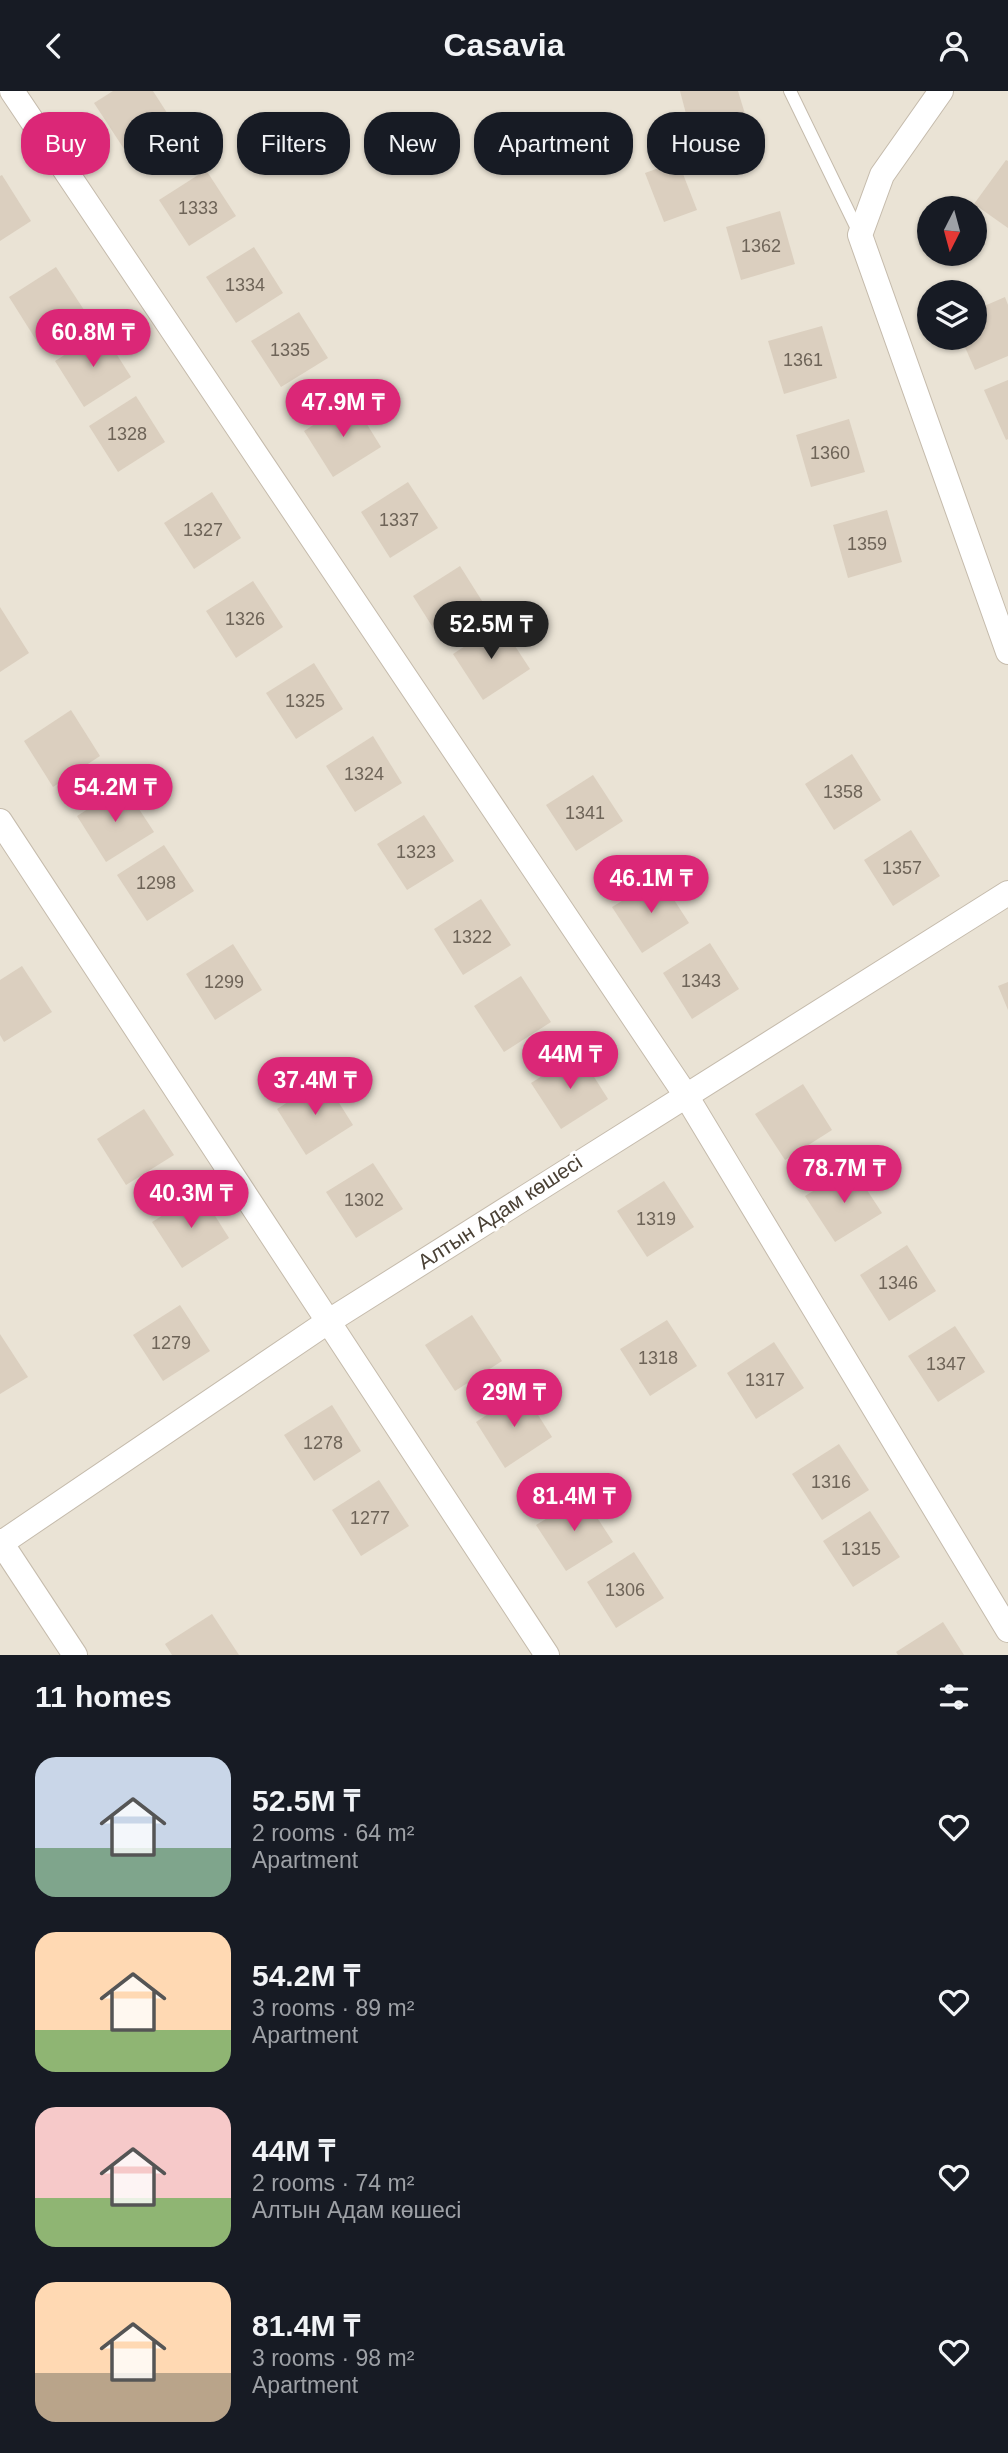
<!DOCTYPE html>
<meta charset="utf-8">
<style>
:root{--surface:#171b24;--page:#20242c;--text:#f1f3f6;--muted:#9ea1a6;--accent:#db2777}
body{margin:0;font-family:Arial,sans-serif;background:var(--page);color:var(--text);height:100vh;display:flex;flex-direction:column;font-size:26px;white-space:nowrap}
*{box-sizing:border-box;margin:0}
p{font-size:23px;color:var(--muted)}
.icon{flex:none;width:38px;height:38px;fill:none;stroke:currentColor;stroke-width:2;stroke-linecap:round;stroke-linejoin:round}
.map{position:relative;height:1564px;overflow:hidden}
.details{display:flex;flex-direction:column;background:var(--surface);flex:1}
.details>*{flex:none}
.hud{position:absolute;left:21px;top:21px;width:966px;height:63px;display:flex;gap:14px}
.needle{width:46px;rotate:186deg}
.buttons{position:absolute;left:917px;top:105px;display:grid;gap:14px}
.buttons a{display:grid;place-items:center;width:70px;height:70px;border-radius:50%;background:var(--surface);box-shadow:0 2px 5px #0004;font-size:35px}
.price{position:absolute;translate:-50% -60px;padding:0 16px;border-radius:24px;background:var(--accent);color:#fff;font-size:23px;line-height:46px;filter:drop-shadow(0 2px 4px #0008)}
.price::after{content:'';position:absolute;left:50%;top:42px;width:21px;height:16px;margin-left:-10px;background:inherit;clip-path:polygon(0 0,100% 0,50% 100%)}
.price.on{background:#222;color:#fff}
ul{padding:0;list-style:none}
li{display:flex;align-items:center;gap:21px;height:175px;padding:0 35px}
li span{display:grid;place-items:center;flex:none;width:196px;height:140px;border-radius:21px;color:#555}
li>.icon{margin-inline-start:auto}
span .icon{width:84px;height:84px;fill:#fffc;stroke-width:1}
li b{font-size:30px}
h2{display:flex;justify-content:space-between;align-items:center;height:84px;padding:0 35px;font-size:30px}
.tag{padding:0 24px;border-radius:28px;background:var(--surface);box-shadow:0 2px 5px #0004;font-size:24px;line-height:63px}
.tag.on{background:var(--accent);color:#fff}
header{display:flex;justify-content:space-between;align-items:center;height:91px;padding:0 35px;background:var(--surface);font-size:32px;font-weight:800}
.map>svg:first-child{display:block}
</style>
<header><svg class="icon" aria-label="back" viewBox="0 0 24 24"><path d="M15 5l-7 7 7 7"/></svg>Casavia<svg class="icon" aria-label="person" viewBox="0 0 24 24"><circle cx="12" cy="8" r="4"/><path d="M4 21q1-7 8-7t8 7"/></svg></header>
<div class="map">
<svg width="1008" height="1564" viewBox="0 0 1008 1564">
<rect width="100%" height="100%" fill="#f5f1e8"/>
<path fill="#eae3d5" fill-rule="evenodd" d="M0,0h1008v1564h-1008zM929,117h46v46h-46zM929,201h46v46h-46z"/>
<g fill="#dbcfbf">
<path d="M113,0h40l18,28 -47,30 -30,-46z"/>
<path d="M680,0h58l7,23 -55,15z"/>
<path d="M1006,69l2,1v67l-34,-24z"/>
<path d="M678,70l19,49 -33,12 -19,-49z"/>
<path d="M206,79l30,46 -47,30 -30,-46z"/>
<path d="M2,84l29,46 -31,20v-65z"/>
<path d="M780,120l15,53 -54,16 -15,-53z"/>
<path d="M254,156l29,46 -47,30 -30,-46z"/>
<path d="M56,176l30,46 -48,30 -29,-46z"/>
<path d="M1005,206l3,8v51l-33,14 -14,-32h14v-28z"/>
<path d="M299,221l29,46 -47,29 -30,-46z"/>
<path d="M822,235l15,52 -53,16 -16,-53z"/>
<path d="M102,240l29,46 -47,30 -29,-46z"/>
<path d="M1008,289v59l-2,1 -22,-50z"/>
<path d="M136,305l29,46 -47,30 -29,-46z"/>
<path d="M352,309l29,47 -48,30 -29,-46z"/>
<path d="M849,328l16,53 -54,15 -15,-52z"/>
<path d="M408,391l30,46 -48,30 -29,-46z"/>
<path d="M212,401l29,46 -47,31 -30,-46z"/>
<path d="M887,419l15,52 -54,16 -15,-53z"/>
<path d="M460,475l29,46 -47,30 -29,-46z"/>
<path d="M253,490l30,46 -47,31 -30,-47z"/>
<path d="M0,516l29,46 -29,19z"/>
<path d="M500,532l30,46 -47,31 -30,-46z"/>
<path d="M314,572l29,46 -47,30 -30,-46z"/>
<path d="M71,619l29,46 -47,31 -29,-46z"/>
<path d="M373,645l29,47 -47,29 -29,-46z"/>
<path d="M852,663l29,46 -47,30 -29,-46z"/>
<path d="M593,684l30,46 -47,30 -30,-46z"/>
<path d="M124,695l30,46 -48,30 -29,-46z"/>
<path d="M424,724l30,46 -47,29 -30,-46z"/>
<path d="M911,739l29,46 -47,30 -29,-46z"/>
<path d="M164,754l30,46 -47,30 -30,-46z"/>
<path d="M660,787l29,45 -47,30 -30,-46z"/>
<path d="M481,808l30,46 -48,30 -29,-46z"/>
<path d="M710,852l29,46 -47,30 -29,-46z"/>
<path d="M233,853l29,46 -47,30 -29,-46z"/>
<path d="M22,875l30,46 -48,30 -4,-7v-55z"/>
<path d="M521,885l30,46 -47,30 -30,-46z"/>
<path d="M1008,891v28l-10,-24z"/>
<path d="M579,962l29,46 -47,30 -30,-46z"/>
<path d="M324,988l29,46 -47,30 -29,-46z"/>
<path d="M803,993l29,46 -47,30 -30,-46z"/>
<path d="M144,1018l30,46 -48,30 -29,-46z"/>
<path d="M373,1072l30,46 -47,29 -30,-46z"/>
<path d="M852,1076l30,46 -47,29 -30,-46z"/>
<path d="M664,1090l30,46 -47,30 -30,-46z"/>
<path d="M200,1101l29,46 -47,30 -30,-46z"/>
<path d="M907,1154l29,46 -47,30 -29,-46z"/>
<path d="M180,1214l30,46 -47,30 -30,-46z"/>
<path d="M472,1224l30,46 -47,30 -30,-46z"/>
<path d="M667,1229l30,46 -47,30 -30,-47z"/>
<path d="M955,1235l30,46 -47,30 -30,-46z"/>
<path d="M0,1243l28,43 -28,17z"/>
<path d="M774,1251l30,46 -48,31 -29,-46z"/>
<path d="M523,1300l29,46 -47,31 -29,-46z"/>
<path d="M332,1314l29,46 -47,30 -30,-46z"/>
<path d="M839,1353l30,46 -47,30 -30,-46z"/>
<path d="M379,1389l30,46 -48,30 -29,-46z"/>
<path d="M583,1405l30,46 -47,29 -30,-46z"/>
<path d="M870,1420l30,46 -47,30 -30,-46z"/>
<path d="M634,1461l30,46 -48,30 -29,-46z"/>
<path d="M212,1523l27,41h-67l-7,-11z"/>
<path d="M943,1531l21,33h-66l-2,-3z"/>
</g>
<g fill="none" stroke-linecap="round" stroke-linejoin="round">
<g stroke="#c5bbac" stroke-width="14">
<path id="service" d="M790,0l70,144"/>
</g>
<g stroke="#c5bbac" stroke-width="26">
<g id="minor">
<path d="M12,0l673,1003 323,536"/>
<path d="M941,0l-59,84 -22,60 148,417"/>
<path d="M0,730l547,834"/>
<path d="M0,1450l75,114"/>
<path d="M0,1453l326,-221 682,-430"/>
</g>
</g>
<use href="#service" stroke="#fff" stroke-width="12"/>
<use href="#minor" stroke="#fff" stroke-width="24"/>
</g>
<g text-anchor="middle" stroke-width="6" stroke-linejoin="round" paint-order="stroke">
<g font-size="18" fill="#6e6458">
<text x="198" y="123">1333</text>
<text x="761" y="161">1362</text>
<text x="245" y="200">1334</text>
<text x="290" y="265">1335</text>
<text x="803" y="275">1361</text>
<text x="127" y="349">1328</text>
<text x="830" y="368">1360</text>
<text x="399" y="435">1337</text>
<text x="203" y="445">1327</text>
<text x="867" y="459">1359</text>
<text x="245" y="534">1326</text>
<text x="305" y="616">1325</text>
<text x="364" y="689">1324</text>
<text x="843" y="707">1358</text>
<text x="585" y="728">1341</text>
<text x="416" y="767">1323</text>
<text x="902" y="783">1357</text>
<text x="156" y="798">1298</text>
<text x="472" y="852">1322</text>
<text x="701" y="896">1343</text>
<text x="224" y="897">1299</text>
<text x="364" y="1115">1302</text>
<text x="656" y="1134">1319</text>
<text x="898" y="1198">1346</text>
<text x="171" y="1258">1279</text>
<text x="658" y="1273">1318</text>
<text x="946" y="1279">1347</text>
<text x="765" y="1295">1317</text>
<text x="323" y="1358">1278</text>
<text x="831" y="1397">1316</text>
<text x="370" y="1433">1277</text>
<text x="861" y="1464">1315</text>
<text x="625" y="1505">1306</text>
</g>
<g font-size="21" fill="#4a4135" stroke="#fff">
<text transform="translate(500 1121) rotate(-33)" y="7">Алтын Адам көшесі</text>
</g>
</g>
</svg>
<div class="buttons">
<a><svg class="needle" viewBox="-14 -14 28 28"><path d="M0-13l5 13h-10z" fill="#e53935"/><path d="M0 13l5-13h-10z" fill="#9ea1a6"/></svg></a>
<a><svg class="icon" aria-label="layers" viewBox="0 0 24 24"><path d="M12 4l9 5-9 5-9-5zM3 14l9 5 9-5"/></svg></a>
</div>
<b class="price" style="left:93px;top:278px">60.8M ₸</b>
<b class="price" style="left:343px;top:348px">47.9M ₸</b>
<b class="price on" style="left:491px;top:570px">52.5M ₸</b>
<b class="price" style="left:115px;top:733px">54.2M ₸</b>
<b class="price" style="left:651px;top:824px">46.1M ₸</b>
<b class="price" style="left:570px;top:1000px">44M ₸</b>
<b class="price" style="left:315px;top:1026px">37.4M ₸</b>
<b class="price" style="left:844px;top:1114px">78.7M ₸</b>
<b class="price" style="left:191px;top:1139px">40.3M ₸</b>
<b class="price" style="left:514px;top:1338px">29M ₸</b>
<b class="price" style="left:574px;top:1442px">81.4M ₸</b>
<div class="hud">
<a class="tag on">Buy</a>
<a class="tag">Rent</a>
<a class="tag">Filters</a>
<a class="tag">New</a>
<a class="tag">Apartment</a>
<a class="tag">House</a>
</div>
</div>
<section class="details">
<h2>11 homes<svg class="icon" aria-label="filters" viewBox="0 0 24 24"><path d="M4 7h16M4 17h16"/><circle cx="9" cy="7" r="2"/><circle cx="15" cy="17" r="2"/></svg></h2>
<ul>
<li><span style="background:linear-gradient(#c9d6e8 65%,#7fa58c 0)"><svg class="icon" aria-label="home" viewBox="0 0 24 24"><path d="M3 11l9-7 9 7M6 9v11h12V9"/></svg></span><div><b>52.5M ₸</b><p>2 rooms · 64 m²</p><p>Apartment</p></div><svg class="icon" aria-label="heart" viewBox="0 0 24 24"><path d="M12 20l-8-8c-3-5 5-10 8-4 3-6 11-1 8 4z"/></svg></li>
<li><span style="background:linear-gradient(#ffd9b3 70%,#8fb573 0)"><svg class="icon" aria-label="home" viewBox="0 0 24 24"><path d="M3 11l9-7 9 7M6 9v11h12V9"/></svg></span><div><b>54.2M ₸</b><p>3 rooms · 89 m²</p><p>Apartment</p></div><svg class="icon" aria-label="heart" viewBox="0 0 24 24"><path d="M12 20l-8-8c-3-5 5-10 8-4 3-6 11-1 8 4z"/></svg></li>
<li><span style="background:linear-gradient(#f6c9c9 65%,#8fb573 0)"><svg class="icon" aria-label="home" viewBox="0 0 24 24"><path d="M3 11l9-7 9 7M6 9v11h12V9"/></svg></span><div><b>44M ₸</b><p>2 rooms · 74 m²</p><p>Алтын Адам көшесі</p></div><svg class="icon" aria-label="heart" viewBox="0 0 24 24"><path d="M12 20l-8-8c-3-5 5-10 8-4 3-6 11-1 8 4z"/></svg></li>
<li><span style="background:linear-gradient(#ffd9b3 65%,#b9a48a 0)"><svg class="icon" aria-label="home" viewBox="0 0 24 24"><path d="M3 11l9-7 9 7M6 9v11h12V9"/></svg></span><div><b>81.4M ₸</b><p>3 rooms · 98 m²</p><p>Apartment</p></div><svg class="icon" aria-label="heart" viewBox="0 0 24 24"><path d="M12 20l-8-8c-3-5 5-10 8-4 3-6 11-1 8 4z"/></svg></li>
</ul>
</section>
